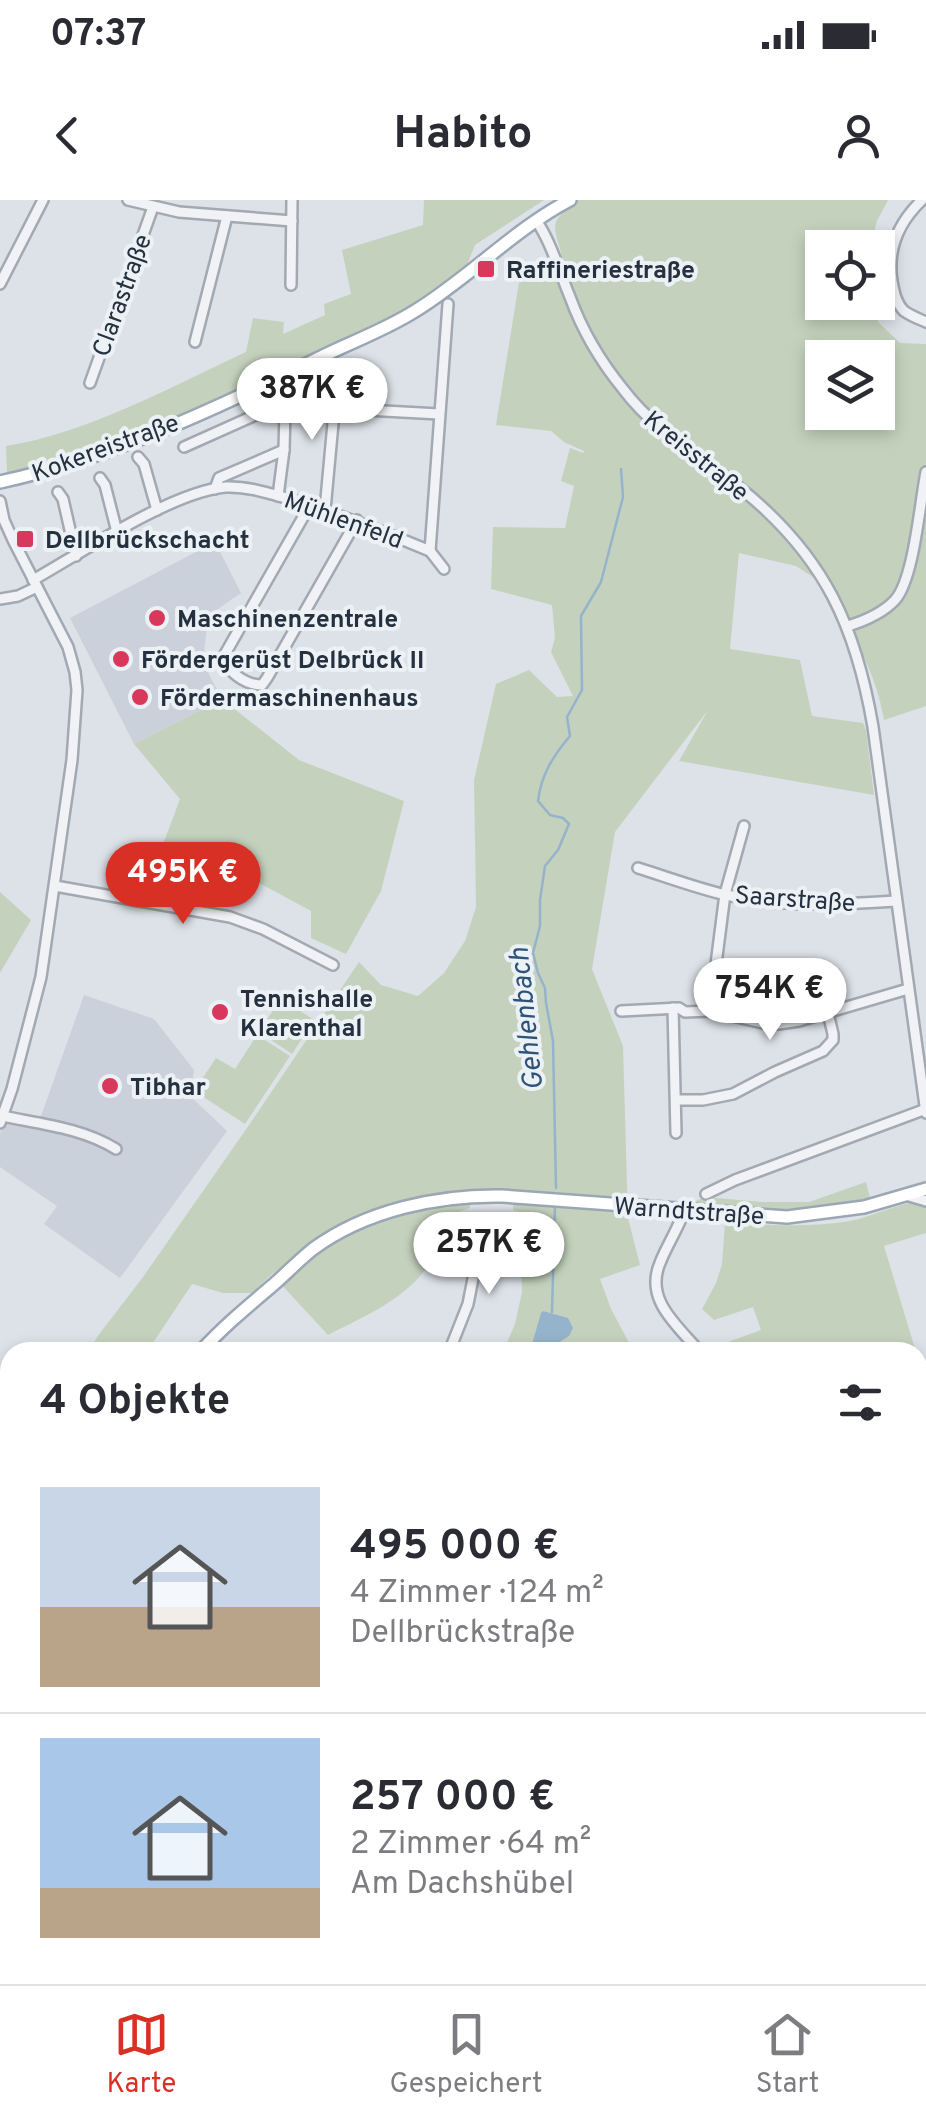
<!DOCTYPE html>
<html lang="de">
<meta charset="utf-8">
<style>
:root{--surface:#fff;--page:#f2f2f3;--text:#2b2b33;--muted:#7c7c81;--line:#e1e1e2;--accent:#d93025}
body{margin:0;font-family:Overpass,sans-serif;background:var(--page);color:var(--text);height:100vh;display:flex;flex-direction:column;font-size:38px;white-space:nowrap}
*{box-sizing:border-box;margin:0}
p{font-size:32px;color:var(--muted)}
.icon{flex:none;width:55px;height:55px;fill:none;stroke:currentColor;stroke-width:2;stroke-linecap:round;stroke-linejoin:round}
.map{position:relative;flex:1;overflow:hidden}
.sheet{position:absolute;left:0px;top:1142px;width:928px;height:642px;display:flex;flex-direction:column;background:var(--surface);border-radius:30px 30px 0 0;box-shadow:0 5px 15px #0003}
.sheet>*{flex:none}
.tools{position:absolute;left:805px;top:30px;display:grid;gap:20px}
.tools a{display:grid;place-items:center;width:90px;height:90px;border-radius:0px;background:var(--surface);box-shadow:0 5px 15px #0003;font-size:50px}
.price{position:absolute;translate:-50% -85px;padding:0 22px;border-radius:35px;background:#fff;color:#222;font-size:32px;line-height:65px;filter:drop-shadow(0 2px 5px #0008)}
.price::after{content:'';position:absolute;left:50%;top:60px;width:30px;height:22px;margin-left:-15px;background:inherit;clip-path:polygon(0 0,100% 0,50% 100%)}
.price.current{background:var(--accent);color:#fff}
ul{padding:0;list-style:none}
li{display:flex;align-items:center;gap:30px;height:250px;padding:0 40px}
li+li{border-top:2px solid var(--line)}
li span{display:grid;place-items:center;flex:none;width:280px;height:200px;border-radius:0px;color:#555}
li>.icon{margin-inline-start:auto}
span .icon{width:120px;height:120px;fill:#fffc;stroke-width:1}
li b{font-size:42px}
h2{display:flex;justify-content:space-between;align-items:center;height:120px;padding:0 40px;font-size:42px}
.status{display:flex;justify-content:space-between;align-items:center;height:70px;padding:0 50px;background:var(--surface);direction:ltr}
.status svg{height:28px;fill:currentColor}
header{display:flex;justify-content:space-between;align-items:center;height:130px;padding:0 40px;background:var(--surface);font-size:45px;font-weight:700}
.tab-bar{display:flex;justify-content:space-around;align-items:center;height:140px;border-top:2px solid var(--line);background:var(--surface);font-size:28px;color:var(--muted)}
.tab-bar a{display:grid;justify-items:center;gap:5px}
.tab-bar .current{color:var(--accent)}
.map>svg:first-child{display:block}
</style>
<div class="status"><b>07:37</b><svg viewBox="0 0 49 12"><path d="M0 12V9h3v3zM5 12V6h3v6zM10 12V3h3v9zM15 12V0h3v12zM26 1h20v11H26zM47 4h2v5h-2z"/></svg></div>
<header><svg class="icon" aria-label="back" viewBox="0 0 24 24"><path d="M15 5l-7 7 7 7"/></svg>Habito<svg class="icon" aria-label="person" viewBox="0 0 24 24"><circle cx="12" cy="8" r="4"/><path d="M4 21q1-7 8-7t8 7"/></svg></header>
<div class="map">
<svg width="926" height="1784" viewBox="0 0 926 1784">
<rect width="100%" height="100%" fill="#dde2e8"/>
<g fill="#cbd1da">
<path d="M215,342l26,51 -33,23 -5,47 19,36 -88,45 -64,-126z"/>
<path d="M84,795l70,24 40,51 -4,26 37,35 -107,147 -76,-54 13,-18 -57,-39v-33l7,-21 33,6z"/>
</g>
<g fill="#c4d2bd" fill-rule="evenodd">
<path d="M424,0h120l-69,45 -8,20 -45,37 -66,33 -217,100 -60,22 -72,18 -1,-29c79,-12 167,-60 240,-94l7,-34 31,4 -1,12 42,-19 -1,-11 27,-10 -9,-44 81,-25z"/>
<path d="M579,0h309l-11,21 -7,26 -48,1v54l51,1 5,19 22,21 26,1v362l-42,14c-5,-27 -11,-43 -22,-67 -11,-28 -18,-54 -36,-78l-10,4 -20,-13 -57,-13 -9,96 70,11 12,56 51,7 3,7 8,65 -195,-34 29,-51 -93,122 -23,137 31,77 5,172 12,47 -40,14 11,30 23,43h-131l12,-28 7,-32 -2,-57 6,-21 -13,-4 1,-19 -73,5 -131,51 -38,27 -20,19h-29l-31,-9 -45,68h-58l8,-15 46,-60 104,-149 112,-166 22,23 37,11 26,-23 21,-32 11,-34 -2,-127 22,-96 33,-14 28,27 16,-1 -22,-44 4,-14 -3,-33 -61,-16 2,-62 72,1 9,-42 -13,-5 9,-33 13,5 1,-2 -20,-9 -13,-11 -55,-6 23,-143 44,-22c-9,-37 -17,-36 16,-60zM822,158h56v54h-56z"/>
<path d="M222,499l77,61 105,41 -23,90 -35,63 -35,-16v-27l-50,-27 -102,-29 21,-56 -46,-55z"/>
<path d="M0,692l31,28 -31,53z"/>
<path d="M281,798l33,22 -22,34 -33,-22z"/>
<path d="M257,835l33,21 -45,68 -51,-33 22,-33 19,11z"/>
<path d="M866,982l4,16 -43,9 -40,5 -95,-5 4,-6 9,-4 57,5h47z"/>
<path d="M470,999v9l-20,7c-5,12 -9,26 -15,38 -19,42 -68,62 -107,82l-50,-54 53,-40 58,-26z"/>
<path d="M910,1003l16,4v26l-42,13 32,106h-208l-2,-2 55,-20 -8,-23 -39,13 -12,-11 14,-26 6,-19 3,-42c41,3 84,6 125,-1 21,-4 39,-14 60,-18z"/>
<path d="M918,1156l8,27v355h-8z"/>
</g>
<path fill="#95b3cb" d="M543,1111l25,7 5,10 -4,8 -25,16 -9,-2 -3,-6 9,-31z"/>
<g fill="none" stroke-linecap="round" stroke-linejoin="round">
<g stroke="#95b3cb" stroke-width="2.5">
<path d="M556,988l-3,-147 -7,-38 -1,-15 -7,-15 -5,-20 7,-27v-26l5,-34 13,-16 11,-26 -6,-6 -13,-3 -12,-14c3,-26 15,-45 32,-65l-3,-19 15,-27 -1,-74 20,-34 22,-85 -2,-28"/>
<path d="M552,1112l3,-107"/>
<path d="M356,1784l1,-9"/>
</g>
<g stroke="#a2a9b2" stroke-width="14">
<g id="minor">
<path d="M128,0l51,12 113,9"/>
<path d="M922,0c-23,22 -35,49 -30,81 2,11 4,22 12,30 7,5 15,8 22,11"/>
<path d="M536,20c16,24 23,51 34,77 12,33 31,65 53,92 33,44 81,69 122,103 80,66 111,135 128,235l53,386"/>
<path d="M0,84l43,-84"/>
<path d="M291,85l1,-85"/>
<path d="M195,142l32,-126"/>
<path d="M90,183l63,-176"/>
<path d="M365,214l1,-4 73,4"/>
<path d="M184,247l96,-43 5,5 -1,41 -6,46"/>
<path d="M138,257l6,7 13,46"/>
<path d="M100,278l5,7 12,47"/>
<path d="M215,289l4,-11 65,-28"/>
<path d="M58,292l5,7 13,57"/>
<path d="M0,301l4,19 9,20 55,107 7,25 2,18 -5,70 -31,217 -29,112 -12,34"/>
<path d="M310,305l-85,149c0,18 21,31 37,31l5,-7 90,-158"/>
<path d="M325,310l12,-130"/>
<path d="M430,351l14,18"/>
<path d="M33,380c48,-27 140,-89 193,-93 23,-1 45,7 67,13 47,15 92,32 137,51l18,-247"/>
<path d="M0,399l18,-3 19,-9"/>
<path d="M848,426c16,-5 35,-13 47,-26 19,-21 25,-98 31,-128"/>
<path d="M638,668c29,9 58,20 88,27 55,12 114,10 170,6"/>
<path d="M55,686l175,31 33,12 70,36"/>
<path d="M673,808l3,125"/>
<path d="M621,811l58,-3 6,4 25,-1 53,12 16,1 20,-3 109,-32"/>
<path d="M710,811l15,-117 19,-68"/>
<path d="M676,900h27l30,-6 42,-22 48,-21 10,-11v-6l-5,-21"/>
<path d="M2,916c39,8 80,12 114,33"/>
<path d="M706,994l29,-14 191,-71"/>
<path d="M909,996l17,5"/>
<path d="M684,1011c-6,18 -17,34 -24,52 -16,37 18,63 40,89"/>
<path d="M449,1152l19,-48 15,-76"/>
<path d="M0,1339l10,4"/>
<path d="M0,1438l10,8"/>
<path d="M918,1625h8"/>
<path d="M294,1775l14,9"/>
<path d="M574,1775l3,9"/>
<path d="M143,1784l2,-9"/>
<path d="M200,1784l4,-9"/>
</g>
</g>
<g stroke="#9ba7b4" stroke-width="16">
<g id="major">
<path d="M0,282c111,-24 217,-74 319,-124 32,-16 66,-28 96,-47 54,-33 98,-81 155,-111"/>
<path d="M200,1152c23,-25 47,-45 73,-67 14,-12 26,-25 40,-36 53,-39 125,-54 189,-53l285,21 77,-10 62,-18"/>
<path d="M0,1504l10,-12"/>
</g>
</g>
<use href="#minor" stroke="#f0f2f6" stroke-width="9"/>
<use href="#major" stroke="#fff" stroke-width="11"/>
</g>
<g fill="#d7385b" stroke="#ecf1f6" stroke-width="4">
<rect x="476" y="59" width="20" height="20" rx="5"/>
<rect x="15" y="329" width="20" height="20" rx="5"/>
<circle cx="157" cy="418" r="10"/>
<circle cx="121" cy="459" r="10"/>
<circle cx="140" cy="497" r="10"/>
<circle cx="220" cy="812" r="10"/>
<circle cx="110" cy="886" r="10"/>
</g>
<g text-anchor="middle" stroke-width="8" stroke-linejoin="round" paint-order="stroke">
<g font-size="25" font-weight="bold" fill="#25313f" stroke="#ecf1f6" text-anchor="start">
<text x="506" y="78">Raffineriestraße</text>
<text x="45" y="348">Dellbrückschacht</text>
<text x="177" y="427">Maschinenzentrale</text>
<text x="141" y="468">Fördergerüst Delbrück II</text>
<text x="160" y="506">Fördermaschinenhaus</text>
<text x="240" y="807">Tennishalle<tspan x="240" dy="29">Klarenthal</tspan></text>
<text x="130" y="895">Tibhar</text>
</g>
<g font-size="25" fill="#25313f" stroke="#ecf1f6">
<text transform="translate(121 95) rotate(-70)" y="9">Clarastraße</text>
<text transform="translate(105 247) rotate(-20)" y="9">Kokereistraße</text>
<text transform="translate(697 255) rotate(39)" y="9">Kreisstraße</text>
<text transform="translate(344 319) rotate(20)" y="9">Mühlenfeld</text>
<text transform="translate(795 698) rotate(4)" y="9">Saarstraße</text>
<text transform="translate(689 1010) rotate(4)" y="9">Warndtstraße</text>
</g>
<g font-size="28" font-style="italic" fill="#2d5376" stroke="#ecf1f6">
<text transform="translate(525 819) rotate(-96)" y="10">Gehlenbach</text>
</g>
</g>
</svg>
<div class="tools">
<a><svg class="icon" aria-label="locate" viewBox="0 0 24 24"><circle cx="12" cy="12" r="6"/><path d="M12 2v4M12 18v4M2 12h4M18 12h4"/></svg></a>
<a><svg class="icon" aria-label="layers" viewBox="0 0 24 24"><path d="M12 4l9 5-9 5-9-5zM3 14l9 5 9-5"/></svg></a>
</div>
<b class="price" style="left:312px;top:243px">387K €</b>
<b class="price current" style="left:183px;top:727px">495K €</b>
<b class="price" style="left:770px;top:843px">754K €</b>
<b class="price" style="left:489px;top:1097px">257K €</b>
<section class="sheet">
<h2>4 Objekte<svg class="icon" aria-label="filters" viewBox="0 0 24 24"><path d="M4 7h16M4 17h16"/><circle cx="9" cy="7" r="2"/><circle cx="15" cy="17" r="2"/></svg></h2>
<ul>
<li><span style="background:linear-gradient(#c9d6e8 60%,#b9a48a 0)"><svg class="icon" aria-label="home" viewBox="0 0 24 24"><path d="M3 11l9-7 9 7M6 9v11h12V9"/></svg></span><div><b>495 000 €</b><p>4 Zimmer · 124 m²</p><p>Dellbrückstraße</p></div></li>
<li><span style="background:linear-gradient(#a9c7e8 75%,#b9a48a 0)"><svg class="icon" aria-label="home" viewBox="0 0 24 24"><path d="M3 11l9-7 9 7M6 9v11h12V9"/></svg></span><div><b>257 000 €</b><p>2 Zimmer · 64 m²</p><p>Am Dachshübel</p></div></li>
</ul>
</section>
</div>
<nav class="tab-bar">
<a class="current"><svg class="icon" aria-label="map" viewBox="0 0 24 24"><path d="M3 6l6-2 6 2 6-2v14l-6 2-6-2-6 2zM9 4v14M15 6v14"/></svg>Karte</a>
<a><svg class="icon" aria-label="saved" viewBox="0 0 24 24"><path d="M7 4h10v16l-5-4-5 4z"/></svg>Gespeichert</a>
<a><svg class="icon" aria-label="home" viewBox="0 0 24 24"><path d="M3 11l9-7 9 7M6 9v11h12V9"/></svg>Start</a>
</nav>
